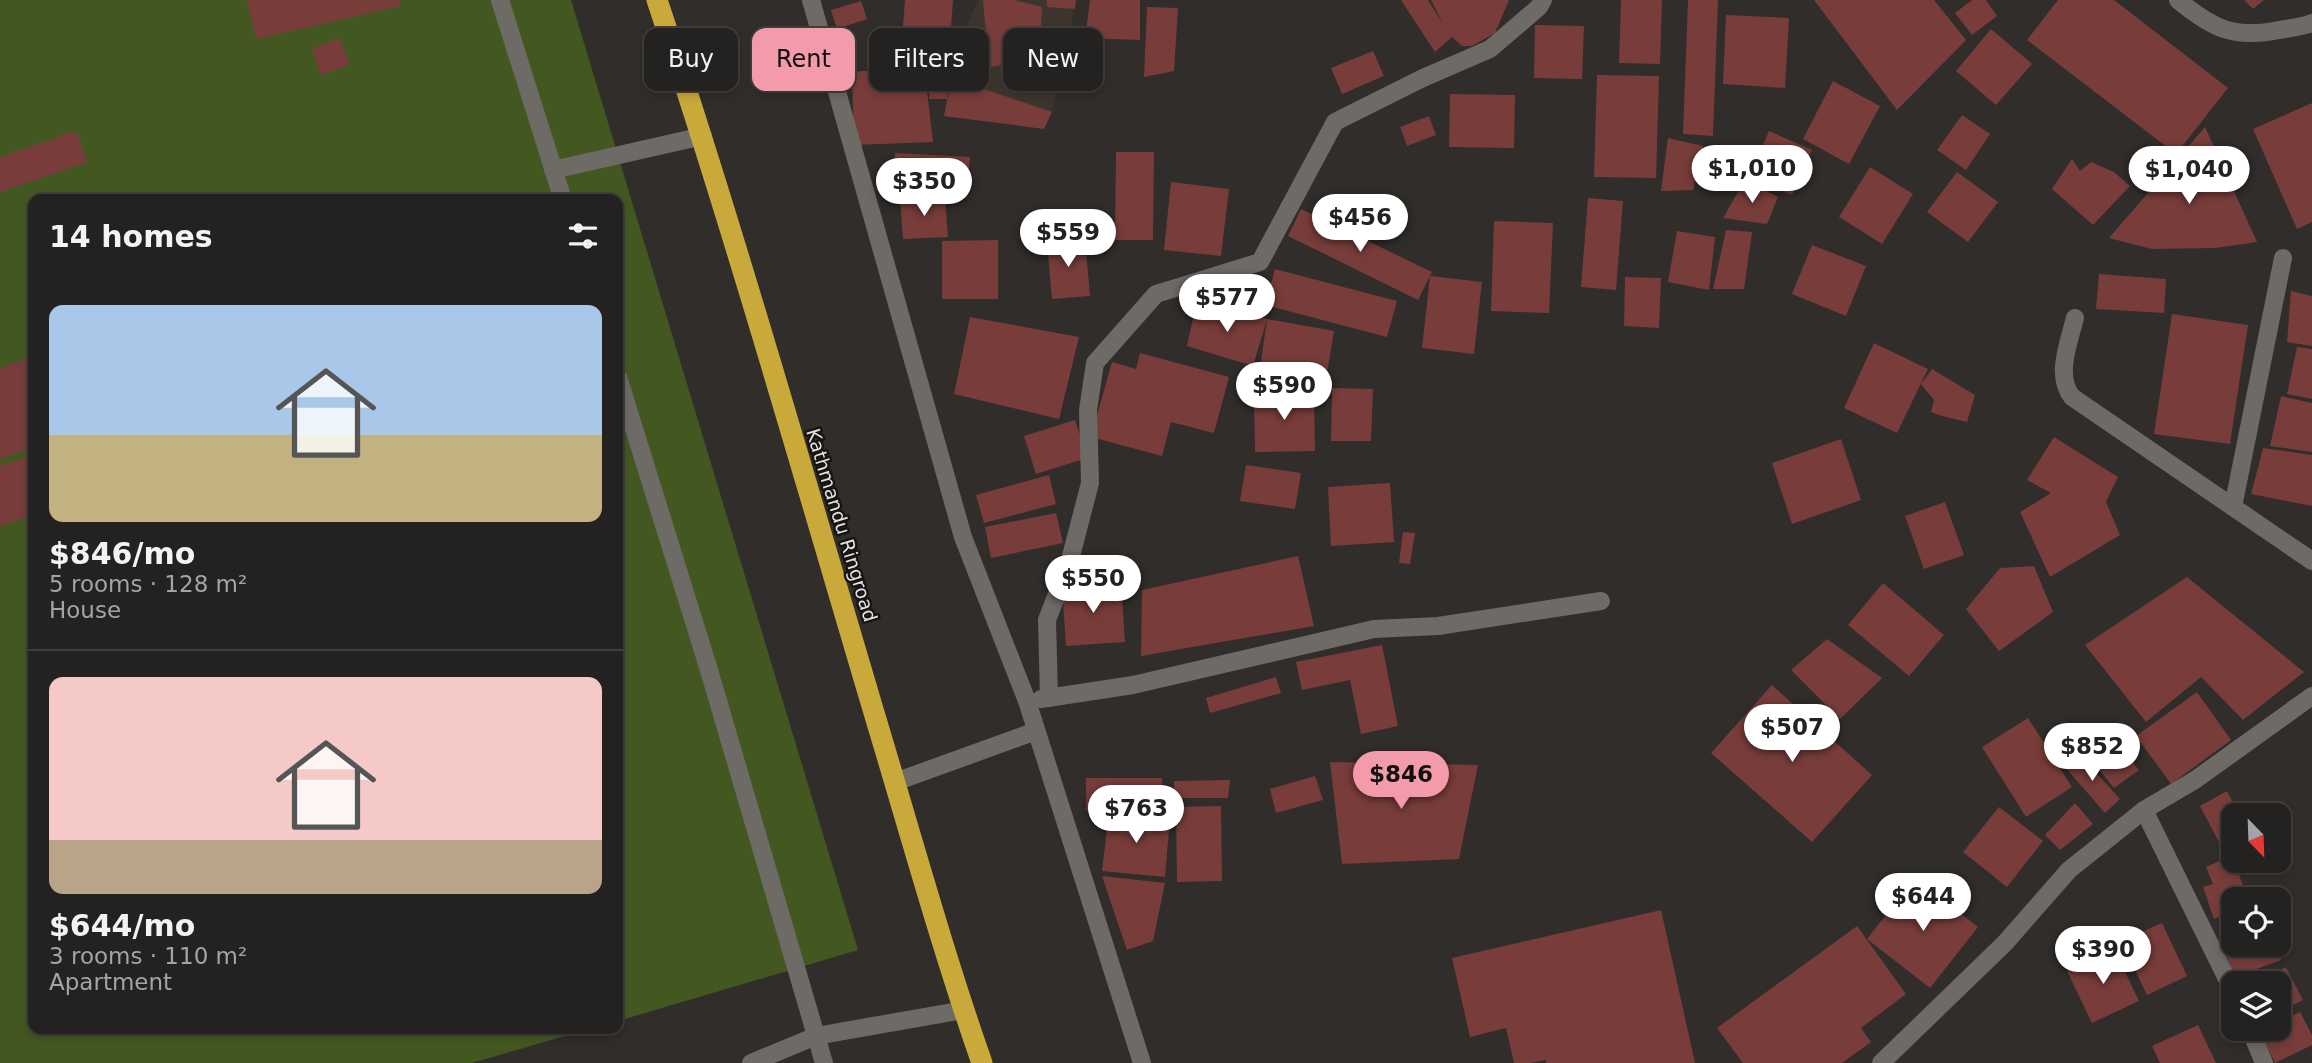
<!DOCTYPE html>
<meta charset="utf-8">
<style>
:root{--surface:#242220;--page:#2c2a29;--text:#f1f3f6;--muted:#a3a4a5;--line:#413f3e;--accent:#f39aab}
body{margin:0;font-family:"DejaVu Sans",sans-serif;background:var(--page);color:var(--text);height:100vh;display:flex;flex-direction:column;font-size:26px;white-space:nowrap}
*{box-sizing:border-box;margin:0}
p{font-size:23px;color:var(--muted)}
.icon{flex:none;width:38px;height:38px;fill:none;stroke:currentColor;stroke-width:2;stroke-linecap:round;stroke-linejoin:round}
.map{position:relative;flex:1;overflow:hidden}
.drawer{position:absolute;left:28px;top:194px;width:595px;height:840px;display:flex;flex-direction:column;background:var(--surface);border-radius:14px;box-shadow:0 4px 10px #0003,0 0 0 2px var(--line)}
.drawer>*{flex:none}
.top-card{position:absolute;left:644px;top:28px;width:665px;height:63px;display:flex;gap:14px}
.needle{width:46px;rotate:157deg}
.controls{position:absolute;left:2221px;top:803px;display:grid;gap:14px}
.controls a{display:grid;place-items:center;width:70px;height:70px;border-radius:14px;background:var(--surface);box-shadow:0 4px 10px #0003,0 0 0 2px var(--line);font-size:35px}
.price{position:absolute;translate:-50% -60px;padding:0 16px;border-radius:24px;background:#fff;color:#222;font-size:23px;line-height:46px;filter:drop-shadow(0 2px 4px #0008)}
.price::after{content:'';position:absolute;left:50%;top:42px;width:21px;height:16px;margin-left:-10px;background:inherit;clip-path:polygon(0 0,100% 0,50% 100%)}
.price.current{background:var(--accent);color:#111}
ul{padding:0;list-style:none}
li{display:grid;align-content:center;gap:14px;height:371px;padding:0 21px}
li+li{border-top:2px solid var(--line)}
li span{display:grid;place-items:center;height:217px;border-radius:14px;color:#555}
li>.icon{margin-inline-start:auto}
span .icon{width:126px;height:126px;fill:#fffc;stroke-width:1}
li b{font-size:30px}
h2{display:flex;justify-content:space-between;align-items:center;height:84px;padding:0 21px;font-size:30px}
.chip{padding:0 24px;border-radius:14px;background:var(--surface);box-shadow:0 4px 10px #0003,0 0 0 2px var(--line);font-size:24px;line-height:63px}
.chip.current{background:var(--accent);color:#111}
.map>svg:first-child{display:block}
</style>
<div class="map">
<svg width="2312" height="1063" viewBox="0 0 2312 1063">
<rect width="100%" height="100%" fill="#302d2a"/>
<path fill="#3d352d" d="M978,0h98l-24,112 -8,17 -100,-13 13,-69z"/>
<path fill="#435821" d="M0,0h571l287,950 -240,71v-821h-585v829h556l-117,34h-472z"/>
<g fill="#783d3a">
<path d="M247,0h152l1,6 -144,33z"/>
<path d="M905,0h48l-3,44 -48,-4z"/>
<path d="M983,0h31l28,7 -3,52 -50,8z"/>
<path d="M1047,0h29l-1,9 -28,-2z"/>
<path d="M1090,0h50v40l-55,-2z"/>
<path d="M1401,0h27l15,24 -12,-24h78l-14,33 -23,13h-10l-10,-9 -17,15z"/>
<path d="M1621,0h41l-2,64 -41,-1z"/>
<path d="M1688,0h30l-5,136 -30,-2z"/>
<path d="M1814,0h120l32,40 -69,70z"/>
<path d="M1972,0h14l11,16 -25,19 -17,-22z"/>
<path d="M2058,0h56l114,88 -52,66 -149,-114z"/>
<path d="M2244,0h20l-11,9z"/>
<path d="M861,1l6,18 -30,10 -6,-19z"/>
<path d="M1147,7l31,1 -4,63 -30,6z"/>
<path d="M1726,15l63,3 -4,70 -62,-4z"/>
<path d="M1535,25l49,1 -2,53 -48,-1z"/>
<path d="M1991,29l41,35 -36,41 -40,-34z"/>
<path d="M339,38l11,26 -29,11 -9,-26z"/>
<path d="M931,44l17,1 -1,54h-18z"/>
<path d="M957,47l29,11 -2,31 68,23 -8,17 -100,-13z"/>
<path d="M1373,51l11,25 -42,18 -11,-26z"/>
<path d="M924,66l9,76 -79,3 -2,-73z"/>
<path d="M1597,75l62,1 -3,102 -62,-1z"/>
<path d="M1833,81l47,25 -31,58 -46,-25z"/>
<path d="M1450,94l65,1 -1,53 -65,-1z"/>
<path d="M2312,103v119l-15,7 -44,-100z"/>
<path d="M1962,115l28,19 -24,36 -29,-20z"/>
<path d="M1429,116l7,19 -29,11 -7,-19z"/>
<path d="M2205,127l52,115 -42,6 -63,1 -43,-11z"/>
<path d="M76,131l11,31 -87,30v-35z"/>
<path d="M1769,131l43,19 -20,45 -43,-18z"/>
<path d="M1668,138l35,8 -10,44 -32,1z"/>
<path d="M1116,152h38l-1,88h-38z"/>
<path d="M895,153l75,4 -3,40 -74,-4z"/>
<path d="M2072,159l8,12 11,-9 23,10 16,14 -37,39 -41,-36z"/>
<path d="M1870,167l43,27 -31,50 -43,-27z"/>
<path d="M1957,172l41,30 -30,40 -41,-30z"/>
<path d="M1745,180l33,17 -11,27 -44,-6z"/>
<path d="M1171,182l58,7 -8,67 -57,-6z"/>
<path d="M945,197l3,40 -45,2 -3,-39z"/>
<path d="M1588,198l35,3 -7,89 -35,-3z"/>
<path d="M1301,209l131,63 -14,28 -130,-64z"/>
<path d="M1494,221l59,2 -4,90 -58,-2z"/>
<path d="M1726,230l26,2 -8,57h-31z"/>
<path d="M1677,231l38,6 -6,53 -41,-8z"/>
<path d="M1085,239l5,57 -38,3 -5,-57z"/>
<path d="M998,240v59h-56v-58z"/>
<path d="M1812,245l54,21 -20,50 -54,-22z"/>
<path d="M1275,269l122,32 -10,36 -122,-32z"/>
<path d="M2099,274l67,5 -2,34 -68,-4z"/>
<path d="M1430,276l52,6 -8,72 -52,-6z"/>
<path d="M1625,277l36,1 -2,50 -35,-2z"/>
<path d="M2291,291l21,5v50l-25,-4z"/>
<path d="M1211,304l56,15 -14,47 -66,-20 6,-27z"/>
<path d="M2172,314l76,11 -18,119 -76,-10z"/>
<path d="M970,317l109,20 -20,82 -105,-25z"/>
<path d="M1267,319l67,12 -8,48 -67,-3z"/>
<path d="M1874,343l54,26 -31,64 -53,-25z"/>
<path d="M2297,347l15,2v50l-25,-5z"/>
<path d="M1140,353l89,24 -15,56 -43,-11 -9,34 -71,-19 21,-75 24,7z"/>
<path d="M33,356v91l-33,12v-91z"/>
<path d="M1932,369l43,26 -8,27 -25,-6 -11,-4 3,-12 -13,-16z"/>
<path d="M1332,388l41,1 -2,52h-40z"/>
<path d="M1314,391l1,60 -60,1 -1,-60z"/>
<path d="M2281,396l31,7v49l-42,-6z"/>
<path d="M1075,420l12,38 -51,16 -12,-38z"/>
<path d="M2054,437l64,40 -12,25 14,33 -70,42 -30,-65 31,-19 -24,-13z"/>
<path d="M1841,439l20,61 -69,24 -20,-61z"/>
<path d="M2263,448l49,7v51l-61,-12z"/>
<path d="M33,455v60l-33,11v-60z"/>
<path d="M1246,465l55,8 -6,36 -55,-8z"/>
<path d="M1049,475l7,29 -72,19 -8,-28z"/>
<path d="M1390,483l4,59 -63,4 -3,-59z"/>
<path d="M1945,502l19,53 -40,14 -19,-53z"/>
<path d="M1056,513l7,30 -72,15 -6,-31z"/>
<path d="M1403,532l12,1 -5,31 -11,-1z"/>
<path d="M1298,556l16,70 -173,30 1,-66z"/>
<path d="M2034,566l19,46 -54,39 -33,-42 34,-41z"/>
<path d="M2187,577l117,95 -61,48 -42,-43 -55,45 -61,-77z"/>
<path d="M1121,583l4,59 -59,4 -4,-59z"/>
<path d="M1883,583l61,52 -35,41 -61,-51z"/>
<path d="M1827,639l55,39 -42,41 -49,-49z"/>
<path d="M1382,645l16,81 -37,8 -11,-54 -48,10 -6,-28z"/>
<path d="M1276,677l5,16 -71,20 -4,-15z"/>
<path d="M1772,685l100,90 -60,67 -101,-89z"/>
<path d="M2197,692l34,48 -60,44 -35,-48z"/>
<path d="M2028,718l44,69 -46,30 -44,-70z"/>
<path d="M2115,741l24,29 -25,18 -22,-27z"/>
<path d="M2077,752l43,47 -15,14 -41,-47z"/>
<path d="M1330,762l148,3 -19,94 -117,5z"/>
<path d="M1315,776l8,24 -47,13 -6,-24z"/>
<path d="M1086,778h76v34l-76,-1z"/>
<path d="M1230,780l-2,18h-54v-17z"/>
<path d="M2227,791l13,25h-7v28l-10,6 -23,-44z"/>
<path d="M2075,803l18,21 -33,26 -15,-15z"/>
<path d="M1221,806l1,75 -45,1 -1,-75z"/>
<path d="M1999,807l44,34 -36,46 -44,-35z"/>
<path d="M1109,812l61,6 -5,59 -63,-6z"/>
<path d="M2232,855l16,45h-15v11l-19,8 -11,-32 10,-3 -7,-17z"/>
<path d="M1102,876l63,7 -12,58 -26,9z"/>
<path d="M1915,878l63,49 -48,61 -63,-49z"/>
<path d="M1661,910l34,153h-149v-3l-16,3h-16l-8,-35 -36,9 -18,-79z"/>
<path d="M2162,923l25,53 -40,19 -26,-54z"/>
<path d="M1857,926l49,68 -45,34 10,14 -29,21h-99l-26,-35z"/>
<path d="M2233,942v3h43l5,15 -46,17 -12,-31z"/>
<path d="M2114,949l25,52 -47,22 -25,-52z"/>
<path d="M2286,967l17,33 -25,12v-28h-25z"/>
<path d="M2300,1012l12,23v10l-37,18 -15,-31 6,-3h12v-6z"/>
<path d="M2198,1025l18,38h-56l-8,-17z"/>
</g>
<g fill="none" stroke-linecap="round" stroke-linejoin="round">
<g stroke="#6e6a66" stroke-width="18">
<path d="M500,0l63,200"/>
<path d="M811,0l152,537 64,164 115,362"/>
<path d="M2178,0c35,29 56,39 101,30 11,-2 23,-3 33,-7"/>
<path d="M553,170l150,-34"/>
<path d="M2075,318c-6,24 -20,58 -3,79l240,164"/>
<path d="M618,377l91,293 115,393"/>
<path d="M2233,507l50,-249"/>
<path d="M1049,698l-2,-78 23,-60 20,-77 -2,-73 7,-47 61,-69 104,-32 75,-140 88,-44 67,-29 49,-42 4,-7"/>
<path d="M1041,699l92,-14 241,-56 64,-3 163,-25"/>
<path d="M895,782l141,-51"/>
<path d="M2144,810l89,181"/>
<path d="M2250,1029l14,34"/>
<path d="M751,1063l65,-27 148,-26"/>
<path d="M1881,1063l124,-120 64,-73 75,-60 51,-30 117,-84"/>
</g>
<path stroke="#caa93b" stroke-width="21" d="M657,0c79,237 147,477 218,716 35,116 67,233 107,347"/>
</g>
<g text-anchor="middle" stroke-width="5" stroke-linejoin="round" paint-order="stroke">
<g font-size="19" fill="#e5e3e1" stroke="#171514">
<text transform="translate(842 525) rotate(73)" y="7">Kathmandu Ringroad</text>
</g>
</g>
</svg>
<div class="controls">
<a><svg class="needle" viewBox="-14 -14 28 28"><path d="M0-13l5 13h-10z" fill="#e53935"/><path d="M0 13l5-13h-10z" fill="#a3a4a5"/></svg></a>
<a><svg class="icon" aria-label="locate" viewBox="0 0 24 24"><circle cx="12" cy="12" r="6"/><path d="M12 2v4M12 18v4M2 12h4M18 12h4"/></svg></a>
<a><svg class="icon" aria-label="layers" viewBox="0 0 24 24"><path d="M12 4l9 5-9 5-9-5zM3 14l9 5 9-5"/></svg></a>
</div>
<b class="price" style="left:1752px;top:205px">$1,010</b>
<b class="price" style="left:2189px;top:206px">$1,040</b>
<b class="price" style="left:924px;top:218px">$350</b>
<b class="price" style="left:1360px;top:254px">$456</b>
<b class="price" style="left:1068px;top:269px">$559</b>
<b class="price" style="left:1227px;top:334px">$577</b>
<b class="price" style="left:1284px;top:422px">$590</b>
<b class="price" style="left:1093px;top:615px">$550</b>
<b class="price" style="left:1792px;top:764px">$507</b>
<b class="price" style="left:2092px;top:783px">$852</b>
<b class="price current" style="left:1401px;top:811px">$846</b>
<b class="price" style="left:1136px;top:845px">$763</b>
<b class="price" style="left:1923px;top:933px">$644</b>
<b class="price" style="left:2103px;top:986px">$390</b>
<div class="top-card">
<a class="chip">Buy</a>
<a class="chip current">Rent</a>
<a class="chip">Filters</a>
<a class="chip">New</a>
</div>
<section class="drawer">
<h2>14 homes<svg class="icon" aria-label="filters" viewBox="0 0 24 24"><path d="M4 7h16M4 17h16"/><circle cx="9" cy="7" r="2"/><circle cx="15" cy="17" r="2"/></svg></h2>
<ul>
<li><span style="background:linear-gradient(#a9c7e8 60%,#c2b280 0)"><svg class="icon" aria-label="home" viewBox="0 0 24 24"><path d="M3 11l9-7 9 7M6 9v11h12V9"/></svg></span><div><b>$846/mo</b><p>5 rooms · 128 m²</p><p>House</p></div></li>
<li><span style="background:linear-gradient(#f6c9c9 75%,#b9a48a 0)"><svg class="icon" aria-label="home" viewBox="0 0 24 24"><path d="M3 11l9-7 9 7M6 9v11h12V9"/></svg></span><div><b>$644/mo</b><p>3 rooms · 110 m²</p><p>Apartment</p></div></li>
</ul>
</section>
</div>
